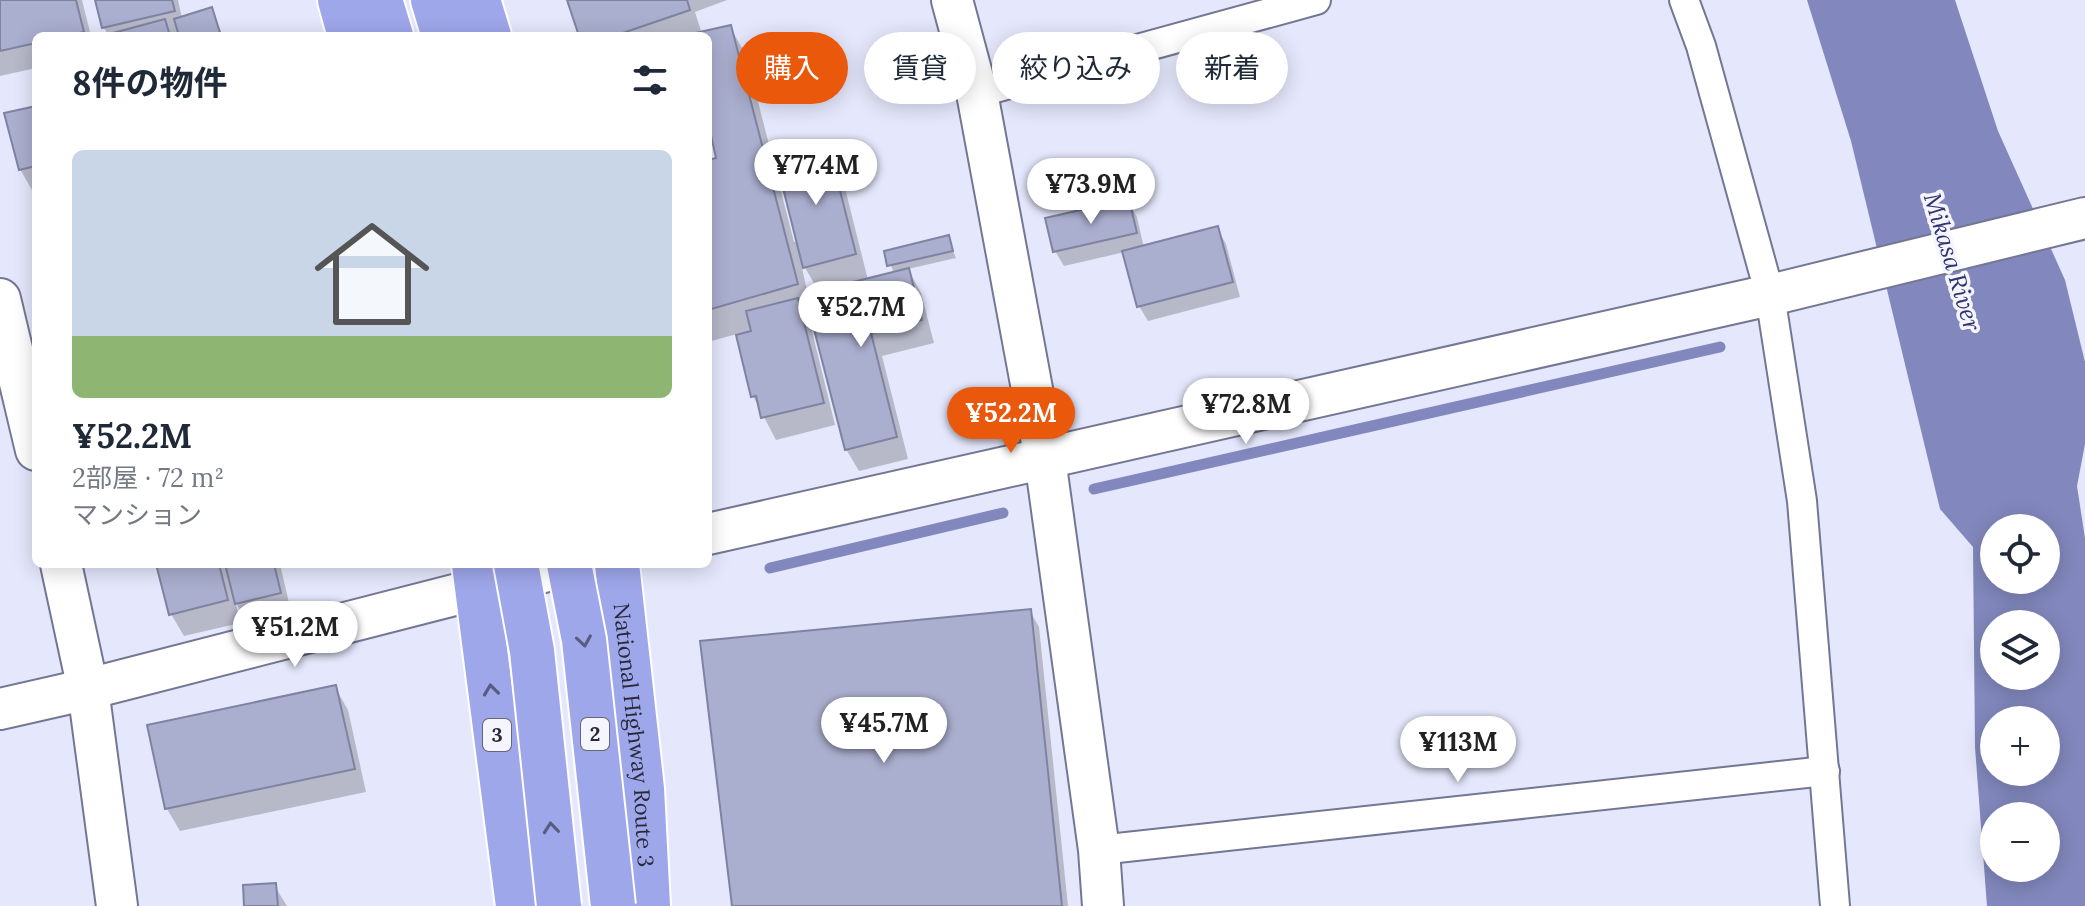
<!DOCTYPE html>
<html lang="ja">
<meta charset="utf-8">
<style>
:root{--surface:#fff;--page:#f6f6f7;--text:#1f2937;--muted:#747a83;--accent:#ea580c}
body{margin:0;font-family:Lora,"Noto Sans JP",serif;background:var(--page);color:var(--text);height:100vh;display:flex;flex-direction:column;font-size:30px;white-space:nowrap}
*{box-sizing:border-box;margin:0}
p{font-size:26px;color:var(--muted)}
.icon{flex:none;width:44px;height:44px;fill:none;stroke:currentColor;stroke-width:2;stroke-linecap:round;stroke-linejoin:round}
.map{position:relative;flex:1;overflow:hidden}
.sheet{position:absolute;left:32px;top:32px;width:680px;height:536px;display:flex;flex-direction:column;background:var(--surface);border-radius:12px;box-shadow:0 4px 20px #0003}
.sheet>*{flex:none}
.hud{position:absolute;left:736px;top:32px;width:760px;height:72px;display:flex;gap:16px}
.fabs{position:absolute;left:1980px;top:514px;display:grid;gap:16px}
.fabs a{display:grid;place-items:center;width:80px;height:80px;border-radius:50%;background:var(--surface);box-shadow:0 4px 20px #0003;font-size:40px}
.price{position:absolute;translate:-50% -68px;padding:0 18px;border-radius:28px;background:#fff;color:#222;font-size:26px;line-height:52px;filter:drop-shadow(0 2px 4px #0008)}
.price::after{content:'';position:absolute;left:50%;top:48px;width:24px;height:18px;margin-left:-12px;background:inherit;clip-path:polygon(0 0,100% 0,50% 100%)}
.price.current{background:var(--accent);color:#fff}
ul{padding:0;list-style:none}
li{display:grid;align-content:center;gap:16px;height:424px;padding:0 40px}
li span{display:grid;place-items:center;height:248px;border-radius:12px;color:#555}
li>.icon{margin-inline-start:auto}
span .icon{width:144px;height:144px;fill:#fffc;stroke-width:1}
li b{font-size:34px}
h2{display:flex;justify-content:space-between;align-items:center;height:96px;padding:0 40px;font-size:34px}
.chip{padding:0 28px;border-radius:36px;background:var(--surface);box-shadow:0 4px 20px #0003;font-size:28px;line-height:72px}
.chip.current{background:var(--accent);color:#fff}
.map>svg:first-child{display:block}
</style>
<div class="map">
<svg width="2085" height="906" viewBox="0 0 2085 906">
<rect width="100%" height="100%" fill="#e5e8fc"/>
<path fill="#8288bd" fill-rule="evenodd" d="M1807,0h148l43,131 67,149 20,82v82l-8,42 8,52v368h-98l-12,-159 -2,-200 -33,-38 -89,-368zM1994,528h52v52h-52zM1994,624h52v52h-52zM1994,720h52v52h-52zM1994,816h52v52h-52z"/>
<g fill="#0003" fill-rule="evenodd">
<path d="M0,0h82l9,36h-55v32l-36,8z"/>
<path d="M97,0h81l4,18 29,-9 12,27h-114l-5,-8z"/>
<path d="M569,0h158l-32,12 7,22 28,-7 16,28 48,187h4l30,-92 13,22 27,108 26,-6 -7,-21 61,-15 8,20 -48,11 13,24 13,50 -52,13 26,103 -49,12 -13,-22 -34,-136 -7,2 5,8 25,102 -59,15 -23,-44 -16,-62 -29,8v-180l11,-2 -11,-47v-77h-127zM800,259l19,33 -11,3z"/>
<path d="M36,108v83l-3,1 -13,-23z"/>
<path d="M1128,202l9,15 7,31 73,-20 9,16 14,53 -92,24 -9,-15 -14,-54 -61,14 -9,-15z"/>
<path d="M158,564h122l12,52 -43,10 -13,-23 4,20 -56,13 -13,-22z"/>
<path d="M1030,611l9,16 29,279h-334z"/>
<path d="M335,687l13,23 18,82 -186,39 -13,-22 -18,-82z"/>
<path d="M274,885l13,21h-40z"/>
</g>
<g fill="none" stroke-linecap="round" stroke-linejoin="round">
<g stroke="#8288bd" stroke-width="11">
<path d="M1094,489l626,-142"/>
<path d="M770,568l233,-55"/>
</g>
</g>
<g fill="#abafcf" stroke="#7f83a1" stroke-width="2">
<path d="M0,0h76l8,32 -19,4h-29v7l-36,8z"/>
<path d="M95,0h77l3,11 -73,17z"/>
<path d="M567,0h120l3,10 -76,26h-35z"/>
<path d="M212,7l9,29h-42l-5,-17z"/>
<path d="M165,19l5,17h-56l-1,-3z"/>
<path d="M731,25l67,259 -90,26v-150l8,-2 -8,-36v-86h-13v-3z"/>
<path d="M36,106v60l-17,4 -15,-57z"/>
<path d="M829,147l27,107 -53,14 -27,-108z"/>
<path d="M1129,199l8,34 -84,19 -8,-34z"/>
<path d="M1218,226l15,56 -96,25 -15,-56z"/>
<path d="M949,235l4,16 -66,15 -3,-15z"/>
<path d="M909,268l13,52 -51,13 26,104 -52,13 -40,-156z"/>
<path d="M798,298l26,105 -63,15 -5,-22 -5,1 -15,-62 15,-4 -5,-20z"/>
<path d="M156,564h63l9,36 -59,15z"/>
<path d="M225,564h49l7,29 -46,11z"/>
<path d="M1031,609l31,297h-330l-32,-265z"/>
<path d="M336,685l19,84 -190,40 -18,-84z"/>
<path d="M276,883l2,23h-34l-1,-21z"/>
</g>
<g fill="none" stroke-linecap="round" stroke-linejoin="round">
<g stroke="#737794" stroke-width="32">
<g id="street">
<path d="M1684,0l17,46 69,249 32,206 33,405"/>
<path d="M977,93l339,-93"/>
<path d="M1099,850l726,-79"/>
</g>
</g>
<g stroke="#737794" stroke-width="44">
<g id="secondary">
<path d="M952,0l25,93 68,366 54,391 4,56"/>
<path d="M0,299l36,151"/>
<path d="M708,534l1062,-239 315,-77"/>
<path d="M61,564l27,125 29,217"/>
<path d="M0,709l88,-20 487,-125"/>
</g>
</g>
<g stroke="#fff" stroke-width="48">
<g id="highway">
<path d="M340,0l10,36"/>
<path d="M380,0l11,36"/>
<path d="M433,0l11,36"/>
<path d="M478,0l11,36"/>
<path d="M474,564l44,342"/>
<path id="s1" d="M617,564l25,225 6,117"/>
</g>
</g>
<use href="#street" stroke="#fff" stroke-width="28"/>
<use href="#secondary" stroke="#fff" stroke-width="40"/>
<use href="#highway" stroke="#9fa7eb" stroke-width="44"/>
<g stroke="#fff" stroke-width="48" stroke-linecap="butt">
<g id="highway-bridge">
<path d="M516,564l16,87 27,255"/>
<path d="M569,564l15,76 29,266"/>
</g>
</g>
<use href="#highway-bridge" stroke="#9fa7eb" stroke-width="44"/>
</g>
<defs><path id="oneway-chevron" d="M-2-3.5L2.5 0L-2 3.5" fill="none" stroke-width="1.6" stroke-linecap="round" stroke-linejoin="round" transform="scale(2)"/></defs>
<g stroke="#585c7f">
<use href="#oneway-chevron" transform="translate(584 641) rotate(81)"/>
<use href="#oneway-chevron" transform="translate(491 690) rotate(-97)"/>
<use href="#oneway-chevron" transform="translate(551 828) rotate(-96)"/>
</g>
<g text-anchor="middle" stroke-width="7" stroke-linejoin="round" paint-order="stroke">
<g fill="#f5f6fd" stroke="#666772" stroke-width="2">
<rect x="581" y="718" width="28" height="32" rx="6"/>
<rect x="483" y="719" width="28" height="32" rx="6"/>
</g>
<g font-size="20" font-weight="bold" fill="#292a37">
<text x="595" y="741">2</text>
<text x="497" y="742">3</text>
</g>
<g font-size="22" fill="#292a37" stroke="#f5f6fd">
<text dy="8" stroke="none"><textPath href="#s1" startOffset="172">National Highway Route 3</textPath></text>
</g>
<g font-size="24" font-style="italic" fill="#313173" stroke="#f5f6fd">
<text transform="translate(1952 262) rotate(73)" y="8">Mikasa River</text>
</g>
</g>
</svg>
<div class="fabs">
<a><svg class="icon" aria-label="locate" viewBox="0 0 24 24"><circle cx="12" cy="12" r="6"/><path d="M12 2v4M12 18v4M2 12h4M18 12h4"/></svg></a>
<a><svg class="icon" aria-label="layers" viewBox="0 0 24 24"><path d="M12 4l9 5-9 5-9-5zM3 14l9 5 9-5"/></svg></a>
<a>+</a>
<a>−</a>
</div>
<b class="price" style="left:816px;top:207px">¥77.4M</b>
<b class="price" style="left:1091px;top:226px">¥73.9M</b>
<b class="price" style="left:861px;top:349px">¥52.7M</b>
<b class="price" style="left:1246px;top:446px">¥72.8M</b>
<b class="price current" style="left:1011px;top:455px">¥52.2M</b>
<b class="price" style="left:295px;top:669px">¥51.2M</b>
<b class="price" style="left:884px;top:765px">¥45.7M</b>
<b class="price" style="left:1458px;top:784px">¥113M</b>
<div class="hud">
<a class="chip current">購入</a>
<a class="chip">賃貸</a>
<a class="chip">絞り込み</a>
<a class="chip">新着</a>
</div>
<section class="sheet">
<h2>8件の物件<svg class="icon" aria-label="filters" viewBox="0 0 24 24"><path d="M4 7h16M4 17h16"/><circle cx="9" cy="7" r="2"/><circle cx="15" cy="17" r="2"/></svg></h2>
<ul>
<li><span style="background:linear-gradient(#c9d6e8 75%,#8fb573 0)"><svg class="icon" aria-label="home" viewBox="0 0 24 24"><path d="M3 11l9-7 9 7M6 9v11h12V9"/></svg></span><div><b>¥52.2M</b><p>2部屋 · 72 m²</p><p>マンション</p></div></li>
</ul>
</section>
</div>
